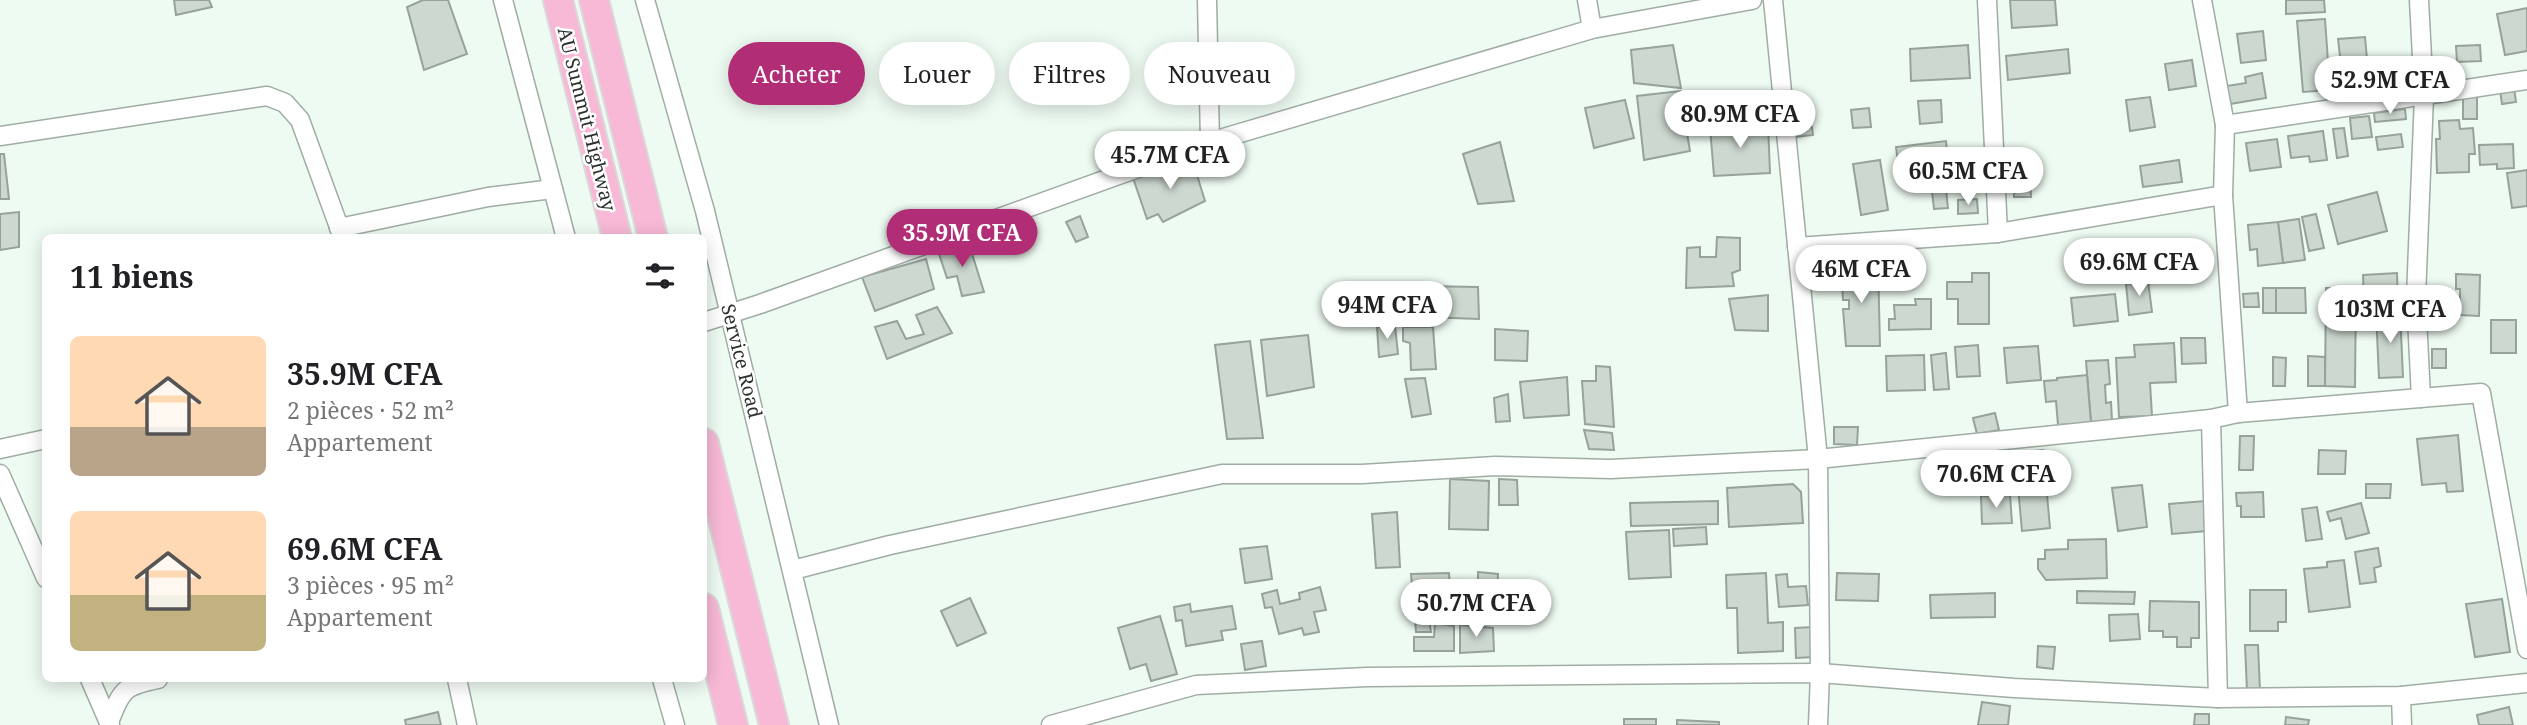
<!DOCTYPE html>
<html lang="fr">
<meta charset="utf-8">
<style>
:root{--surface:#fff;--page:#f6f6f6;--text:#202124;--muted:#757577;--accent:#b12e76}
body{margin:0;font-family:"Noto Serif",serif;background:var(--page);color:var(--text);height:100vh;display:flex;flex-direction:column;font-size:26px;white-space:nowrap}
*{box-sizing:border-box;margin:0}
p{font-size:23px;color:var(--muted)}
.icon{flex:none;width:38px;height:38px;fill:none;stroke:currentColor;stroke-width:2;stroke-linecap:round;stroke-linejoin:round}
.map{position:relative;flex:1;overflow:hidden}
.drawer{position:absolute;left:42px;top:234px;width:665px;height:448px;display:flex;flex-direction:column;background:var(--surface);border-radius:10px;box-shadow:0 4px 18px #0003}
.drawer>*{flex:none}
.guide{position:absolute;left:728px;top:42px;width:665px;height:63px;display:flex;gap:14px}
.price{position:absolute;translate:-50% -60px;padding:0 16px;border-radius:24px;background:#fff;color:#222;font-size:23px;line-height:46px;filter:drop-shadow(0 2px 4px #0008)}
.price::after{content:'';position:absolute;left:50%;top:42px;width:21px;height:16px;margin-left:-10px;background:inherit;clip-path:polygon(0 0,100% 0,50% 100%)}
.price.active{background:var(--accent);color:#fff}
ul{padding:0;list-style:none}
li{display:flex;align-items:center;gap:21px;height:175px;padding:0 28px}
li span{display:grid;place-items:center;flex:none;width:196px;height:140px;border-radius:10px;color:#555}
li>.icon{margin-inline-start:auto}
span .icon{width:84px;height:84px;fill:#fffc;stroke-width:1}
li b{font-size:30px}
h2{display:flex;justify-content:space-between;align-items:center;height:84px;padding:0 28px;font-size:30px}
.tag{padding:0 24px;border-radius:32px;background:var(--surface);box-shadow:0 4px 18px #0003;font-size:24px;line-height:63px}
.tag.active{background:var(--accent);color:#fff}
.map>svg:first-child{display:block}
</style>
<div class="map">
<svg width="2527" height="725" viewBox="0 0 2527 725">
<rect width="100%" height="100%" fill="#eefbf2"/>
<g fill="#cdd9d0" stroke="#96a29a" stroke-width="2">
<path d="M174,0h35l3,7 -36,8z"/>
<path d="M423,0h25l19,54 -43,16 -17,-63z"/>
<path d="M2010,0h45l2,25 -45,3z"/>
<path d="M2286,0h38l1,12 -39,2z"/>
<path d="M2527,8v43l-22,4 -8,-41z"/>
<path d="M2325,19l5,71 -27,2 -6,-71z"/>
<path d="M2263,31l3,29 -25,3 -4,-29z"/>
<path d="M2365,37l3,33 -26,3 -4,-34z"/>
<path d="M1673,45l8,43 -47,-5 -3,-33z"/>
<path d="M1968,45l2,33 -59,3 -1,-32z"/>
<path d="M2480,45l1,16 -24,1 -1,-16z"/>
<path d="M2068,49l2,24 -62,7 -2,-24z"/>
<path d="M2192,60l4,26 -27,4 -4,-26z"/>
<path d="M2262,73l4,25 -36,6 -3,-18 19,-3 -1,-6z"/>
<path d="M2514,88l2,14 -14,2 -2,-14z"/>
<path d="M1680,91l10,60 -46,9 -7,-64z"/>
<path d="M2150,97l5,30 -25,4 -4,-31z"/>
<rect x="2463" y="97" width="14" height="22"/>
<path d="M1625,100l9,38 -40,10 -9,-40z"/>
<path d="M1941,100l1,22 -22,2 -2,-23z"/>
<path d="M1869,108l2,19 -18,1 -2,-18z"/>
<path d="M2405,109l1,10 -31,3 -1,-9z"/>
<path d="M2369,116l3,21 -20,2 -2,-21z"/>
<path d="M2459,120l1,9 13,-1 2,26h-6v18l-32,1 -1,-34h4l-1,-18z"/>
<path d="M1768,124l2,49 -56,3 -4,-49z"/>
<path d="M1812,127l1,8 -16,2 -1,-8z"/>
<path d="M2344,128l4,28 -11,2 -4,-29z"/>
<path d="M2323,131l4,29 -17,2 -1,-6 -18,2 -3,-22z"/>
<path d="M2401,134l2,13 -25,3 -2,-13z"/>
<path d="M2277,139l4,28 -31,4 -4,-28z"/>
<path d="M1946,141l2,17 -50,5 -2,-16z"/>
<path d="M1500,142l14,59 -36,3 -15,-50z"/>
<path d="M2513,144l1,24 -17,1v-5l-17,1 -1,-20z"/>
<path d="M0,154h4l5,45h-9z"/>
<path d="M1192,159l13,42 -42,21 -5,-8 -11,5 -14,-41z"/>
<path d="M1880,160l8,50 -27,5 -8,-51z"/>
<path d="M2179,160l3,22 -39,5 -3,-21z"/>
<path d="M2527,170v36l-15,2 -5,-35z"/>
<path d="M2030,175l1,22h-17v-21z"/>
<path d="M1945,180l3,28 -14,1 -3,-27z"/>
<path d="M2377,192l10,39 -49,13 -10,-39z"/>
<path d="M1977,199l1,14 -20,1v-14z"/>
<path d="M19,212v35l-19,3v-36z"/>
<path d="M2316,214l8,34 -15,3 -7,-34z"/>
<path d="M1080,216l8,21 -12,5 -10,-20z"/>
<path d="M2299,219l6,41 -22,3 -5,-41z"/>
<path d="M2278,222l5,41 -25,3 -1,-17 -7,1 -2,-25z"/>
<path d="M1717,237l23,1v32l-8,3 2,13 -48,2 1,-40 13,-1v10h16z"/>
<path d="M969,244l15,48 -22,4 -5,-20 -10,2 -9,-27z"/>
<path d="M926,259l8,30 -59,22 -13,-34z"/>
<path d="M1878,264l2,82h-34l-3,-37h6v-9h-6l-2,-35z"/>
<path d="M1972,273h17v51h-31v-25h-11v-17h25z"/>
<path d="M2397,273l1,28 -34,2 -1,-28z"/>
<path d="M2456,274l24,1 -1,41 -19,-1v-26h-4z"/>
<path d="M2148,281l4,31 -23,3 -3,-31z"/>
<path d="M1422,286l56,1 1,32 -54,-2z"/>
<rect x="2263" y="288" width="13" height="25"/>
<path d="M2276,288h29l1,25h-30z"/>
<path d="M2326,288h30l-1,99 -30,-1z"/>
<path d="M2258,293l1,14h-15l-1,-13z"/>
<path d="M2115,294l3,27 -44,5 -3,-28z"/>
<path d="M1768,295v36l-33,-1 -6,-31z"/>
<path d="M1915,299h16v30l-42,1v-11h6l-1,-14h22z"/>
<path d="M937,307l15,26 -65,26 -12,-32 22,-6 9,18 18,-5 -8,-19z"/>
<path d="M2400,311l3,66 -24,1 -3,-66z"/>
<rect x="2491" y="320" width="25" height="33"/>
<path d="M1395,326l3,28 -19,3 -2,-30z"/>
<path d="M1403,327h30l3,42 -25,1 -1,-27 -7,-2z"/>
<path d="M1495,329l33,2 -1,30 -32,-1z"/>
<path d="M1308,335l6,52 -47,9 -6,-56z"/>
<path d="M2181,338h24l1,25 -24,1z"/>
<path d="M1250,341l13,97 -36,1 -12,-94z"/>
<path d="M2174,343l2,39 -26,1 2,33 -33,1 -3,-59 19,-1 -1,-12z"/>
<path d="M1978,345l2,31 -23,1 -2,-30z"/>
<path d="M2038,346l3,34 -34,3 -3,-35z"/>
<rect x="2432" y="349" width="14" height="19"/>
<path d="M1946,353l3,36 -15,1 -3,-35z"/>
<path d="M1924,355l1,35 -38,1 -1,-35z"/>
<path d="M2308,356l17,1v29h-17z"/>
<path d="M2273,357l13,1 -1,28h-12z"/>
<path d="M2108,360l2,24 -5,1 1,18 5,-1 1,19 -21,2 -5,-62z"/>
<path d="M1596,366l14,1 4,60 -29,-3 -3,-43h14z"/>
<path d="M2087,375l4,48 -33,2 -2,-24 -10,1 -2,-21 13,-1v-2z"/>
<path d="M1567,377l2,38 -45,3 -4,-36z"/>
<path d="M1425,378l6,36 -19,3 -7,-38z"/>
<path d="M1508,394l2,27 -14,1 -2,-24z"/>
<path d="M1995,413l4,17 -22,4 -4,-16z"/>
<path d="M1834,427h24l-1,18 -23,-1z"/>
<path d="M1584,430l28,3 2,17 -25,-1z"/>
<path d="M2458,435l5,56 -16,1 -1,-9 -24,2 -5,-46z"/>
<path d="M2240,436h14l-1,34h-14z"/>
<path d="M2043,450l7,78 -28,3 -7,-78z"/>
<path d="M2319,450l27,1 -1,23h-27z"/>
<path d="M2006,452l3,34 -18,2 -3,-35z"/>
<path d="M1450,479l39,2 -1,49 -39,-1z"/>
<path d="M1499,479l18,1 1,25h-19z"/>
<path d="M1793,484l8,8 2,31 -74,4 -2,-39z"/>
<path d="M2366,484h25l-1,14h-24z"/>
<path d="M2142,485l5,42 -29,4 -6,-43z"/>
<path d="M2263,492l1,25h-23v-11h-4l-1,-13z"/>
<path d="M2010,495l2,28 -30,1 -1,-28z"/>
<path d="M1718,501v23l-87,2 -1,-23z"/>
<path d="M2205,501l2,30 -35,3 -3,-30z"/>
<path d="M2361,503l8,30 -23,6 -5,-21 -11,3 -3,-9z"/>
<path d="M2317,507l5,32 -16,2 -4,-32z"/>
<path d="M1397,512l3,55 -24,1 -4,-54z"/>
<path d="M1706,527l1,17 -33,2 -1,-17z"/>
<path d="M1669,530l2,47 -42,2 -3,-47z"/>
<path d="M2106,539l1,39 -61,2 -8,-11v-10h7v-9l23,-1v-9z"/>
<path d="M1267,546l5,33 -27,4 -5,-34z"/>
<path d="M2378,548l3,18 -7,2 2,14 -16,2 -5,-32z"/>
<path d="M2344,560l6,47 -41,5 -5,-43 23,-2v-5z"/>
<path d="M1478,572l20,2 -2,50 -33,-3v-41l15,2z"/>
<path d="M1449,573l3,42 -24,-2 3,19h-15l-5,-58z"/>
<path d="M1766,573l2,50 15,-1v29l-45,2 -1,-45h-10l-1,-33z"/>
<path d="M1837,573l42,1 -1,27 -42,-1z"/>
<path d="M1787,574l1,13 18,-1 2,19 -29,2 -3,-32z"/>
<path d="M1320,587l6,23 -12,2 5,20 -15,3 -2,-7 -23,6 -7,-27 -7,1 -3,-14 15,-4 3,14 20,-5 -1,-6z"/>
<path d="M2250,590h36v32h-8v9h-28z"/>
<path d="M2077,591l58,1 -1,12 -57,-1z"/>
<path d="M1995,593v24l-64,1 -1,-23z"/>
<path d="M970,598l16,35 -29,13 -16,-35z"/>
<path d="M2502,599l8,53 -35,5 -9,-53z"/>
<path d="M2150,601l49,1v36h-8v9h-14v-10h-14v-6h-14z"/>
<path d="M1190,604l1,8 41,-6 4,23 -15,2 2,9 -37,6 -4,-26 -6,1 -2,-14z"/>
<path d="M2138,614l2,25 -30,2 -1,-26z"/>
<path d="M1160,616l17,58 -26,7 -5,-17 -16,5 -12,-41z"/>
<path d="M1435,623l19,3v25h-40v-14h20z"/>
<path d="M1460,625l33,3 1,23 -34,2z"/>
<path d="M1813,627l1,30 -18,1 -1,-30z"/>
<path d="M1262,641l4,25 -21,4 -4,-26z"/>
<path d="M2245,645h13l2,46h-13z"/>
<path d="M2038,646l17,1 -2,22 -16,-2z"/>
<path d="M1982,702l28,4 -2,19h-30z"/>
<path d="M2509,707l4,18h-34l-2,-10z"/>
<path d="M438,712l3,13h-35l-1,-5z"/>
<path d="M2195,714h14v11h-15z"/>
<path d="M2286,717l23,3 -1,5h-23z"/>
<rect x="1624" y="719" width="32" height="6"/>
<path d="M1677,720l42,2v3h-42z"/>
</g>
<g fill="none" stroke-linecap="round" stroke-linejoin="round">
<g stroke="#a0aca4" stroke-width="21">
<g id="street">
<path d="M503,0l63,238"/>
<path d="M645,0l60,211 124,514"/>
<path d="M1207,0l3,142"/>
<path d="M1587,0l5,29"/>
<path d="M1773,0l45,459 2,214 -2,52"/>
<path d="M1987,0l11,233"/>
<path d="M2202,0l23,125 -2,70 15,218"/>
<path d="M2419,0l5,96 -8,201 5,101"/>
<path d="M2225,125l302,-45"/>
<path d="M0,136l267,-40 18,7 15,17 43,118"/>
<path d="M339,228l149,-31 65,-8"/>
<path d="M1797,247l201,-14 225,-38"/>
<path d="M704,322l56,-18 450,-162 382,-113 160,-29"/>
<path d="M2211,419l7,279"/>
<path d="M0,449l46,-10"/>
<path d="M0,474l46,104"/>
<path d="M793,570l97,-25 332,-71h140l133,-8 116,3 207,-10 393,-40 27,-6 243,-20 46,256"/>
<path d="M90,679l20,46"/>
<path d="M457,679l10,46"/>
<path d="M662,679l13,46"/>
<path d="M2401,696l1,29"/>
<path d="M109,722c13,-32 14,-36 49,-43"/>
<path d="M1051,725l145,-40 171,-8 453,-4 194,15 204,10 183,-2 126,-13"/>
</g>
</g>
<g stroke="#d9dad9" stroke-width="32">
<g id="primary">
<path d="M558,0l59,238"/>
<path d="M594,0l59,238"/>
<path d="M704,443l70,282"/>
<path d="M704,608l29,117"/>
</g>
</g>
<use href="#street" stroke="#fff" stroke-width="18"/>
<use href="#primary" stroke="#f7b9d6" stroke-width="28"/>
</g>
<g text-anchor="middle" stroke-width="5" stroke-linejoin="round" paint-order="stroke">
<g font-size="19" fill="#2c312e" stroke="#fff">
<text transform="translate(587 119) rotate(76)" y="7">AU Summit Highway</text>
<text transform="translate(742 361) rotate(76)" y="7">Service Road</text>
</g>
</g>
</svg>
<b class="price" style="left:2390px;top:116px">52.9M CFA</b>
<b class="price" style="left:1740px;top:150px">80.9M CFA</b>
<b class="price" style="left:1170px;top:191px">45.7M CFA</b>
<b class="price" style="left:1968px;top:207px">60.5M CFA</b>
<b class="price active" style="left:962px;top:269px">35.9M CFA</b>
<b class="price" style="left:2139px;top:298px">69.6M CFA</b>
<b class="price" style="left:1861px;top:305px">46M CFA</b>
<b class="price" style="left:1387px;top:341px">94M CFA</b>
<b class="price" style="left:2390px;top:345px">103M CFA</b>
<b class="price" style="left:1996px;top:510px">70.6M CFA</b>
<b class="price" style="left:1476px;top:639px">50.7M CFA</b>
<div class="guide">
<a class="tag active">Acheter</a>
<a class="tag">Louer</a>
<a class="tag">Filtres</a>
<a class="tag">Nouveau</a>
</div>
<section class="drawer">
<h2>11 biens<svg class="icon" aria-label="filters" viewBox="0 0 24 24"><path d="M4 7h16M4 17h16"/><circle cx="9" cy="7" r="2"/><circle cx="15" cy="17" r="2"/></svg></h2>
<ul>
<li><span style="background:linear-gradient(#ffd9b3 65%,#b9a48a 0)"><svg class="icon" aria-label="home" viewBox="0 0 24 24"><path d="M3 11l9-7 9 7M6 9v11h12V9"/></svg></span><div><b>35.9M CFA</b><p>2 pièces · 52 m²</p><p>Appartement</p></div></li>
<li><span style="background:linear-gradient(#ffd9b3 60%,#c2b280 0)"><svg class="icon" aria-label="home" viewBox="0 0 24 24"><path d="M3 11l9-7 9 7M6 9v11h12V9"/></svg></span><div><b>69.6M CFA</b><p>3 pièces · 95 m²</p><p>Appartement</p></div></li>
</ul>
</section>
</div>
